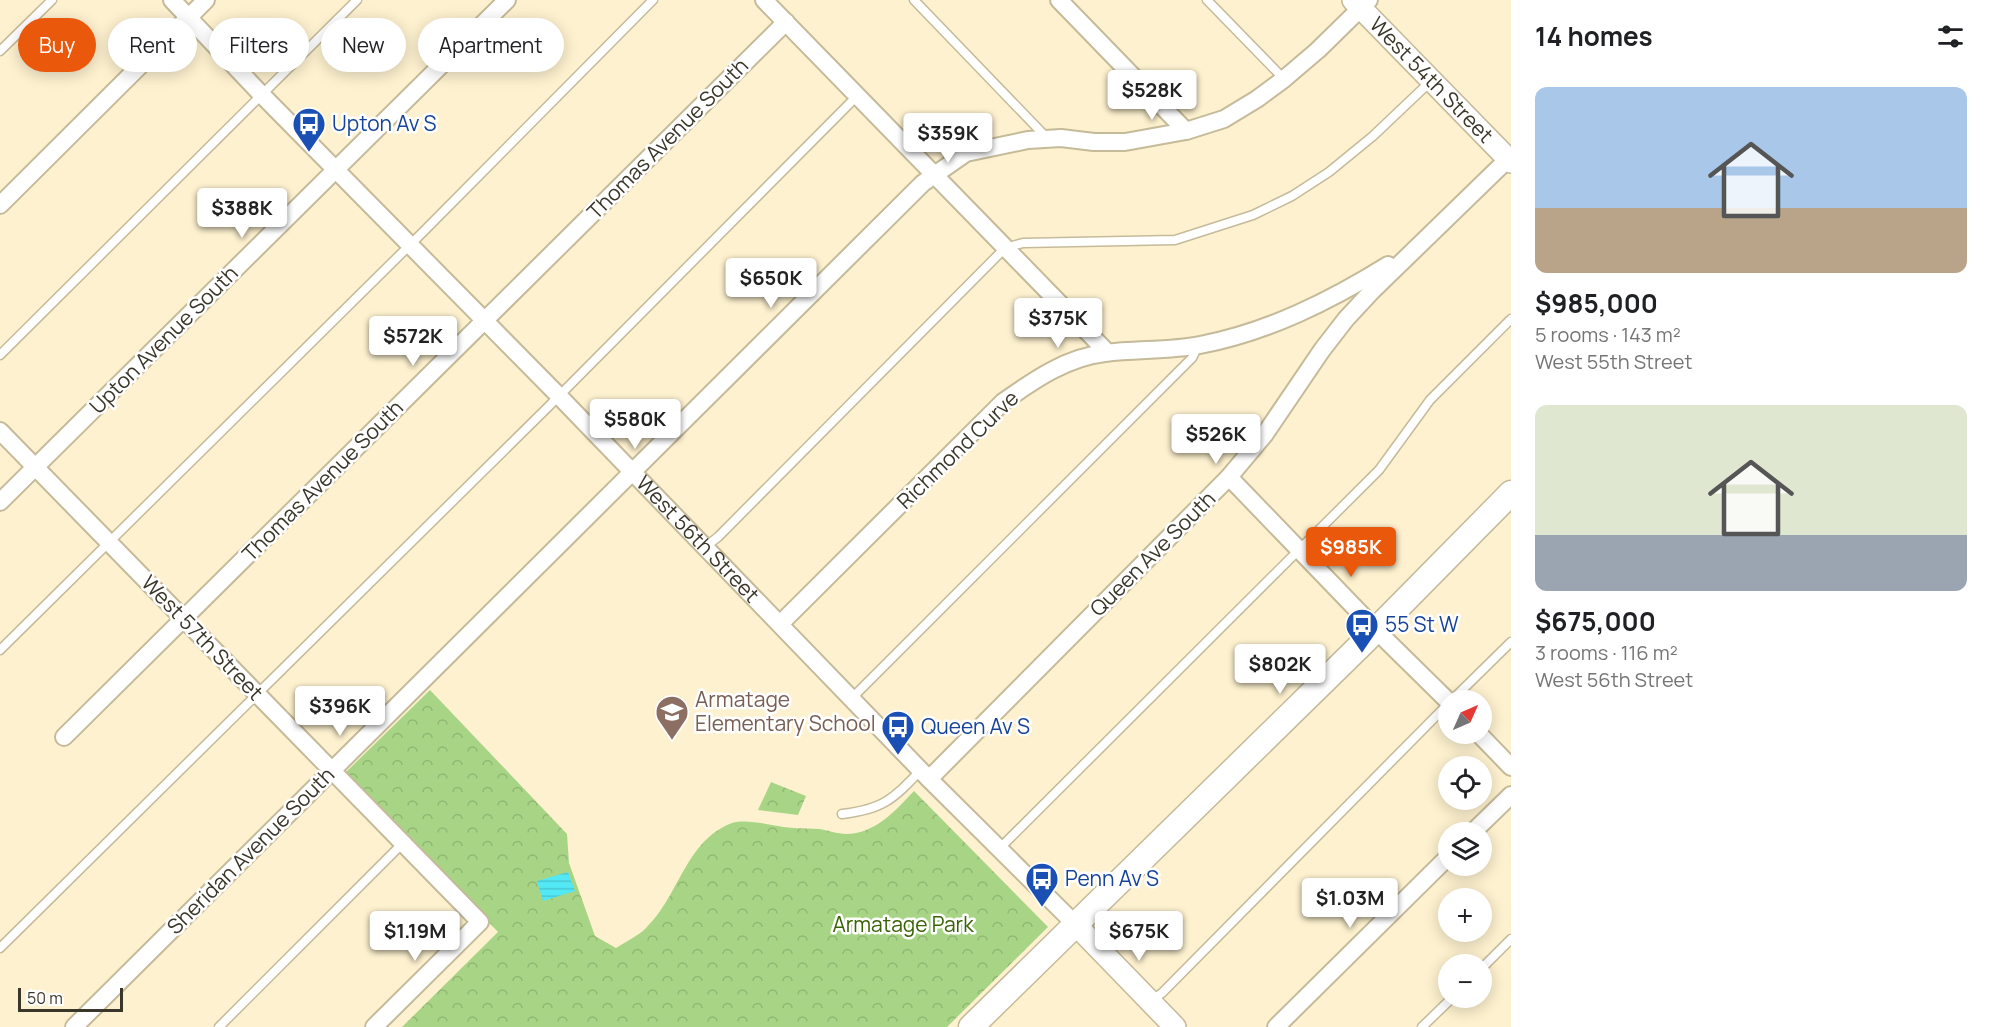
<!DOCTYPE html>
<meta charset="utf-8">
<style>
:root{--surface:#fff;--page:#f6f6f6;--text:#202124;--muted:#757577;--accent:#ea580c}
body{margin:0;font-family:Manrope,sans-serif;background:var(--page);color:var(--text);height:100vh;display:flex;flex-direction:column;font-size:22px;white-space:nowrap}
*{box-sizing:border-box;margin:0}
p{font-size:20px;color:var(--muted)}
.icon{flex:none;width:33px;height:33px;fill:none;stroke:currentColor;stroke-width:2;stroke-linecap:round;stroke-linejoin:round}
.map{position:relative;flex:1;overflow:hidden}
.side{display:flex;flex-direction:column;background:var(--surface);width:480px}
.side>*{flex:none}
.banner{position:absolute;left:18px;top:18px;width:570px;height:54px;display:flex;gap:12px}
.needle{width:39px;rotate:45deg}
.buttons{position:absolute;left:1438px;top:690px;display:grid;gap:12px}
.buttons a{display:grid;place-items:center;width:54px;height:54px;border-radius:50%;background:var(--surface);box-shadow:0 3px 15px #0003;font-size:30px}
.scale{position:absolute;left:18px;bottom:15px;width:105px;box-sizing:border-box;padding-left:6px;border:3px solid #3a3629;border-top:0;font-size:16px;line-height:21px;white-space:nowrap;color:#3a3629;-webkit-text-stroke:4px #fff;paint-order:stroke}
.price{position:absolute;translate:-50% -51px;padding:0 14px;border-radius:6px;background:#fff;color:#222;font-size:20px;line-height:39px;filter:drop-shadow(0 2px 3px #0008)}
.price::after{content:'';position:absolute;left:50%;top:36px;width:18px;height:14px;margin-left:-9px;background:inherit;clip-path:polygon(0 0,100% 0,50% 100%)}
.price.on{background:var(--accent);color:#fff}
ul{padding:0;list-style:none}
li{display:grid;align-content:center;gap:12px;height:318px;padding:0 24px}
li span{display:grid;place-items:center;height:186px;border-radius:12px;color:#555}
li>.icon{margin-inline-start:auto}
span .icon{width:108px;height:108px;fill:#fffc;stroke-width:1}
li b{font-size:26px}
h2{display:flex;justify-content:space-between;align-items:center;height:72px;padding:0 24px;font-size:26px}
.chip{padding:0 21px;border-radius:27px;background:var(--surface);box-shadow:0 3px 15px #0003;font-size:21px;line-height:54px}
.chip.on{background:var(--accent);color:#fff}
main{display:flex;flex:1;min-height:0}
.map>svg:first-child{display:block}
</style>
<main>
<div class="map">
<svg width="1511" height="1027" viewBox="0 0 1511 1027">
<defs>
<pattern id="park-crowns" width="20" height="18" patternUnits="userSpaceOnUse" patternTransform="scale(1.5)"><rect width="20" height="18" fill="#a8d585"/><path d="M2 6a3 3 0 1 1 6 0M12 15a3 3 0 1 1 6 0" fill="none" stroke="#91b773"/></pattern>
<pattern id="water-rules" width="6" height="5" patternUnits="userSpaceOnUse" patternTransform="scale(1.5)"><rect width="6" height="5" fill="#53e8f6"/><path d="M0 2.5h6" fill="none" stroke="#49c8d3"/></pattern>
</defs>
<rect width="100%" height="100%" fill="#fdf1cf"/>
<g fill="url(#park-crowns)">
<path d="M430,690l137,144 2,29 26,73 21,12c9,-6 22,-12 30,-20 34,-33 39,-87 86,-105 13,-4 33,1 46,3 14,3 27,2 41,3 9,1 18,5 27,5 29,0 50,-24 68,-43l134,136 -101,100h-545l96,-95 -152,-160z"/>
<path d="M771,782l35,14 -8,19 -40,-5z"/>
</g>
<path fill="url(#water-rules)" d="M568,872l7,19 -32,10 -6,-20z"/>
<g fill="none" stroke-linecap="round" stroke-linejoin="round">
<g stroke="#c5ba99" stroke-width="11">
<g id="service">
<path d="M914,0l133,138"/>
<path d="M1207,0l77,79"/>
<path d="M0,51l52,-51"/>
<path d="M0,355l357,-355"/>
<path d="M705,547l13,-10 287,-289 18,-5 152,-3 78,-25 39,-19 37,-24 44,-36 58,-55"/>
<path d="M0,650l422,-417 231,-233"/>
<path d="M852,698l340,-340 6,-12"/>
<path d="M1452,700l59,-58"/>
<path d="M842,814c42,-5 51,-15 79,-44"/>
<path d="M999,849l380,-379 51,-70 81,-81"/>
<path d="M0,948l547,-540 310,-312"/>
<path d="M1482,968l29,-29"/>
<path d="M1150,1001l12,-8 287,-290"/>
<path d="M219,1027l184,-184"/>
<path d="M1422,1027l30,-29"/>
</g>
</g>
<g stroke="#c5ba99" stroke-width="20">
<g id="minor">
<path id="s1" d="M172,0l89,94 298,302 370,383 146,145"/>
<path d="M764,0l343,352"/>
<path d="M1059,0l127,131"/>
<path d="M0,205l206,-205"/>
<path d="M0,431l480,491 -106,105"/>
<path d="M1229,477l158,164 62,61"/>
<path d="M0,502l507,-502"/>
<path d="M780,624l223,-222c31,-22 64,-45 102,-49 31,-4 65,-2 95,-8 68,-13 130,-44 188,-80"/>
<path d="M1479,734l32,33"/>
<path d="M64,737l722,-715"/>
<path d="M929,779l300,-302 36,-43 57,-84 24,-31 26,-28 136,-132"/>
<path d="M1473,832l38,-37"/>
<path d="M74,1027l849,-844 43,-30 62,-13 33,-2 33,4h31l61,-11 38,-12 33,-20 27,-20 34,-29 51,-50"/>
<path d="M1276,1027l173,-171"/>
</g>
</g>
<g stroke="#c5ba99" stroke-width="24">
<g id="tertiary">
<path id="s2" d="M1353,0l158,162"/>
<path d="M1075,924l100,103"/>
</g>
</g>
<g stroke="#c5ba99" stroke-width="27">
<path id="secondary" d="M971,1027l395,-387 145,-147"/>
</g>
<use href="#service" stroke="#fff" stroke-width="8"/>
<use href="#minor" stroke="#fff" stroke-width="16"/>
<use href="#tertiary" stroke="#fff" stroke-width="21"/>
<use href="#secondary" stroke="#fff" stroke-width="24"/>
</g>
<defs>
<g id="bus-pin" transform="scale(1.725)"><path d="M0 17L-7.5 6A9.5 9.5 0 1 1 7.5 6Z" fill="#1a4fb4" stroke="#fff"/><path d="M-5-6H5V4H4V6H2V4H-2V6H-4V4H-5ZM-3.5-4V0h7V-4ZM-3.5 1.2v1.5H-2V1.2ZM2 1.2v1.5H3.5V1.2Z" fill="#fff"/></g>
<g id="school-pin" transform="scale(1.725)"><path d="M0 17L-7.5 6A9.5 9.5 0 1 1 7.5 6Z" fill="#8d6e63" stroke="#fff"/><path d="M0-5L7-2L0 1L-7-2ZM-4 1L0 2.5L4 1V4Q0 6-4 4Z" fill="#fff"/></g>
</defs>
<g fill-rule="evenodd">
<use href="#bus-pin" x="309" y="124"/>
<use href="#bus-pin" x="1362" y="625"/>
<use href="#school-pin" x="672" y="712"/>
<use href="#bus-pin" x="898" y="727"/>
<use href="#bus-pin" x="1042" y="879"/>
</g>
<g text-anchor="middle" stroke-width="5" stroke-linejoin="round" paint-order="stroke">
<g font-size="21" fill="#3a3629" stroke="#fff">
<text dy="7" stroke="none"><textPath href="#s2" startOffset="112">West 54th Street</textPath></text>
<text transform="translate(668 139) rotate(-45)" y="7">Thomas Avenue South</text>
<text transform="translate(164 340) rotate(-45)" y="7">Upton Avenue South</text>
<text transform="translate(958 450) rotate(-44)" y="7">Richmond Curve</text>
<text transform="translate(323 481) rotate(-45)" y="7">Thomas Avenue South</text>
<text dy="7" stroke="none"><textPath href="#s1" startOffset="753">West 56th Street</textPath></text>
<text transform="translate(1153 554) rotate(-45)" y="7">Queen Ave South</text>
<text transform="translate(202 638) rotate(46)" y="7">West 57th Street</text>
<text transform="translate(251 851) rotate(-45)" y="7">Sheridan Avenue South</text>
</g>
<g font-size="21" fill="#164399" stroke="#fff" text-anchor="start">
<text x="332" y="131">Upton Av S</text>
<text x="1385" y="632">55 St W</text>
<text x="921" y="734">Queen Av S</text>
<text x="1065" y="886">Penn Av S</text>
</g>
<g font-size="21" fill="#785e54" stroke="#fff" text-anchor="start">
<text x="695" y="707">Armatage<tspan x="695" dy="24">Elementary School</tspan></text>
</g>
<g font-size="21" fill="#396304" stroke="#fff">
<text x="903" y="932">Armatage Park</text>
</g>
</g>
</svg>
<div class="buttons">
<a><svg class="needle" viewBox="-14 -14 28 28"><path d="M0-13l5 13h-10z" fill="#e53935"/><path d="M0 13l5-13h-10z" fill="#757577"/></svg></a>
<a><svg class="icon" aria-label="locate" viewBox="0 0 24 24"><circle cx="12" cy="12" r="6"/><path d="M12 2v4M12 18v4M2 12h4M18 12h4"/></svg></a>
<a><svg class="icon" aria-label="layers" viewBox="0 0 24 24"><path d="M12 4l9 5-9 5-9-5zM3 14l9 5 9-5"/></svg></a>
<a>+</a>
<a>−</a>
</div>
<div class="scale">50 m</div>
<b class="price" style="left:1152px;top:121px">$528K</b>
<b class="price" style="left:948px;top:164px">$359K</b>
<b class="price" style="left:242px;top:239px">$388K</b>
<b class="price" style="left:771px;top:309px">$650K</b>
<b class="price" style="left:1058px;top:349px">$375K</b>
<b class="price" style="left:413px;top:367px">$572K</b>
<b class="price" style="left:635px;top:450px">$580K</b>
<b class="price" style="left:1216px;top:465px">$526K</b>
<b class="price on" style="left:1351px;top:578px">$985K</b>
<b class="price" style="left:1280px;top:695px">$802K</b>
<b class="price" style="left:340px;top:737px">$396K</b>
<b class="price" style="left:1350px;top:929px">$1.03M</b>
<b class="price" style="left:415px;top:962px">$1.19M</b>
<b class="price" style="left:1139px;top:962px">$675K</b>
<div class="banner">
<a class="chip on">Buy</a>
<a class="chip">Rent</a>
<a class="chip">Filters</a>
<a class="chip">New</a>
<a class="chip">Apartment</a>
</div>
</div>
<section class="side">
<h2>14 homes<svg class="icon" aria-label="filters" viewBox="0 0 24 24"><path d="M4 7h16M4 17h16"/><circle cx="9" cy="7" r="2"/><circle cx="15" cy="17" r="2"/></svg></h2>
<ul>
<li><span style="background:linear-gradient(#a9c7e8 65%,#b9a48a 0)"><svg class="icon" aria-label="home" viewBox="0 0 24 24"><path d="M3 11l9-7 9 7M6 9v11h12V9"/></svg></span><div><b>$985,000</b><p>5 rooms · 143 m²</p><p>West 55th Street</p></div></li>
<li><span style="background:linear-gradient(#dfe7d0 70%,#9aa5b1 0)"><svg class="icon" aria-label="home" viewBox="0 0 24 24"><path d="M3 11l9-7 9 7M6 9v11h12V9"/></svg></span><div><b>$675,000</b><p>3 rooms · 116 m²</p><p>West 56th Street</p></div></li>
</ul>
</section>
</main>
